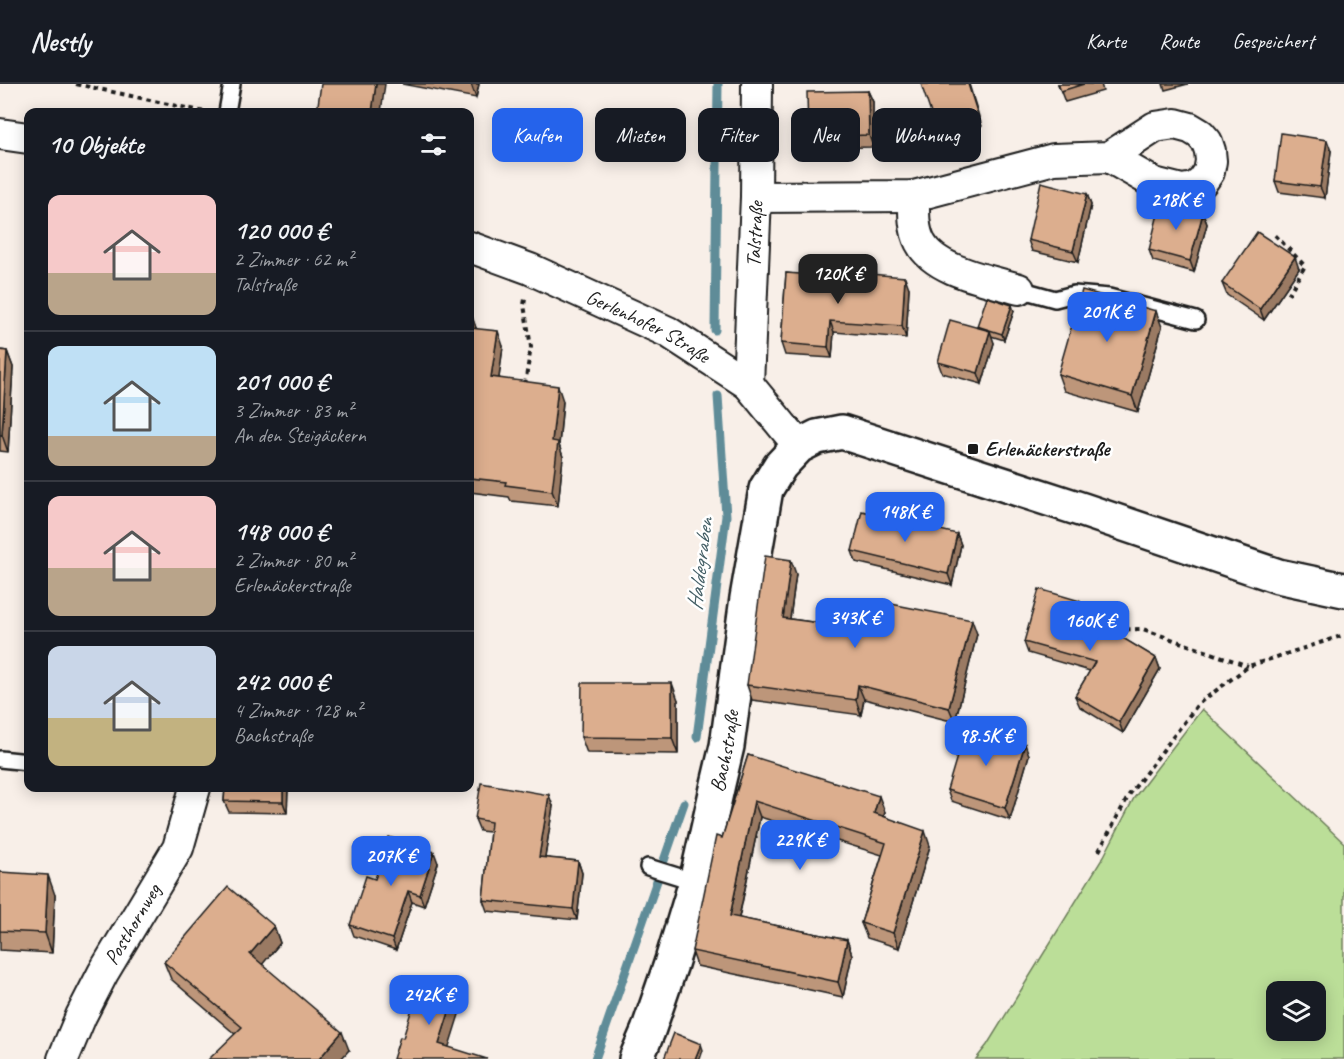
<!DOCTYPE html>
<html lang="de">
<meta charset="utf-8">
<style>
:root{--surface:#171b24;--page:#20242c;--text:#f1f3f6;--muted:#9ea1a6;--line:#363941;--accent:#2563eb}
body{margin:0;font-family:Caveat,sans-serif;background:var(--page);color:var(--text);height:100vh;display:flex;flex-direction:column;font-size:22px;white-space:nowrap}
*{box-sizing:border-box;margin:0}
p{font-size:20px;color:var(--muted)}
.icon{flex:none;width:33px;height:33px;fill:none;stroke:currentColor;stroke-width:2;stroke-linecap:round;stroke-linejoin:round}
.map{position:relative;flex:1;overflow:hidden}
.details{position:absolute;left:24px;top:24px;width:450px;height:684px;display:flex;flex-direction:column;background:var(--surface);border-radius:12px;box-shadow:0 3px 15px #0003}
.details>*{flex:none}
.banner{position:absolute;left:492px;top:24px;width:570px;height:54px;display:flex;gap:12px}
.buttons{position:absolute;left:1266px;top:897px;display:grid;gap:12px}
.buttons a{display:grid;place-items:center;width:60px;height:60px;border-radius:12px;background:var(--surface);box-shadow:0 3px 15px #0003;font-size:30px}
.price{position:absolute;translate:-50% -51px;padding:0 14px;border-radius:12px;background:var(--accent);color:#fff;font-size:20px;line-height:39px;filter:drop-shadow(0 2px 3px #0008)}
.price::after{content:'';position:absolute;left:50%;top:36px;width:18px;height:14px;margin-left:-9px;background:inherit;clip-path:polygon(0 0,100% 0,50% 100%)}
.price.selected{background:#222;color:#fff}
ul{padding:0;list-style:none}
li{display:flex;align-items:center;gap:18px;height:150px;padding:0 24px}
li+li{border-top:2px solid var(--line)}
li span{display:grid;place-items:center;flex:none;width:168px;height:120px;border-radius:12px;color:#555}
li>.icon{margin-inline-start:auto}
span .icon{width:72px;height:72px;fill:#fffc;stroke-width:1}
li b{font-size:26px}
h2{display:flex;justify-content:space-between;align-items:center;height:72px;padding:0 24px;font-size:26px}
.tag{padding:0 21px;border-radius:12px;background:var(--surface);box-shadow:0 3px 15px #0003;font-size:21px;line-height:54px}
.tag.selected{background:var(--accent);color:#fff}
header{display:flex;align-items:center;gap:36px;box-sizing:border-box;height:84px;padding:0 30px;background:var(--surface);border-bottom:2px solid var(--line)}
header strong{font-size:28px}
nav{display:flex;gap:33px;margin-inline-start:auto;font-size:21px}
.map>svg:first-child{display:block}
</style>
<header>
<strong>Nestly</strong>
<nav><a>Karte</a><a>Route</a><a>Gespeichert</a></nav>
</header>
<div class="map">
<svg width="1344" height="975" viewBox="0 0 1344 975">
<rect width="100%" height="100%" fill="#f8efe8"/>
<filter id="ink" filterUnits="userSpaceOnUse"><feTurbulence type="fractalNoise" baseFrequency=".0167" numOctaves="2"/><feDisplacementMap in="SourceGraphic" scale="12" xChannelSelector="R" yChannelSelector="G"/><feConvolveMatrix kernelMatrix="1 2 1 2 8 2 1 2 1" color-interpolation-filters="sRGB"/></filter>
<g filter="url(#ink)">
<path fill="#bbde98" stroke="#6c7d5a" stroke-width="1.5" fill-rule="evenodd" d="M1202,625l142,134v216h-368l11,-14 117,-189 30,-58zM1276,908h40v38h-40z"/>
<g fill="none" stroke-linecap="round" stroke-linejoin="round">
<g stroke="#5e8c98" stroke-width="9">
<path d="M715,246l3,-246"/>
<path d="M697,653l29,-221 -8,-120"/>
<path d="M595,975l89,-256"/>
</g>
<g stroke="#1c1c1c" stroke-width="20">
<g id="lane">
<path d="M227,28l5,-28"/>
<path d="M1019,205l36,10 19,-5 35,3 87,23"/>
<path d="M0,675l28,3"/>
<path d="M648,783l48,15"/>
</g>
</g>
<g stroke="#1c1c1c" stroke-width="34">
<g id="street">
<path d="M0,50l28,4"/>
<path d="M914,112c0,15 -1,32 6,46 15,30 70,38 99,47"/>
<path d="M756,113l158,-1 140,-37 55,-2 45,26 28,7 12,-2 8,-6 7,-10 2,-11 -1,-10 -3,-9 -7,-8 -10,-6 -15,-4 -20,3 -46,30"/>
<path id="s1" d="M470,163l60,22 138,63 80,52 51,62"/>
<path id="s2" d="M748,300l8,-187 1,-113"/>
<path id="s3" d="M63,975l18,-43 22,-43 75,-125 17,-60"/>
</g>
</g>
<g stroke="#1c1c1c" stroke-width="38">
<g id="secondary">
<path id="s4" d="M636,975l12,-28 23,-67 25,-82 22,-98 9,-38 20,-148 19,-109 14,-23 19,-20 18,-9 25,-5 241,78 195,66 66,14"/>
</g>
</g>
<g stroke="#1c1c1c" stroke-width="4" stroke-dasharray="4.5 4.5" stroke-linecap="butt">
<path d="M76,0l129,28"/>
<path d="M1275,151l30,31 -17,29"/>
<path d="M525,300l6,-37 -7,-42 1,-6"/>
<path d="M1108,546l35,-1 105,37"/>
<path d="M753,753l11,-3 55,16"/>
<path d="M1099,767l30,-56 69,-91 51,-38 95,-31"/>
</g>
<use href="#lane" stroke="#fff" stroke-width="15"/>
<use href="#street" stroke="#fff" stroke-width="30"/>
<use href="#secondary" stroke="#fff" stroke-width="33"/>
</g>
<g fill="#bd967a" stroke="#1c1c1c" stroke-width="1.5">
<path d="M402,0h77l-3,14z"/>
<path d="M969,0l13,42 -42,14 -4,-12z"/>
<path d="M1058,0h43l2,7 -38,11z"/>
<path d="M1163,0h25l-23,6z"/>
<path d="M868,7l5,11v45l-61,1 -4,-11z"/>
<path d="M1331,67l-6,47 -46,-6 -4,-11z"/>
<path d="M1087,110l4,11 -13,57 -46,-11 -4,-11z"/>
<path d="M1203,129l4,11 -13,48 -41,-11 -4,-11z"/>
<path d="M1299,185l-35,51 -37,-25 -5,-12z"/>
<path d="M786,189l123,15 -3,50 -72,-6 -2,26 -47,-3 -4,-12z"/>
<path d="M1014,227l-10,29 -13,-4 3,7 -12,41 -40,-11 -4,-11 40,-34 -1,-2z"/>
<path d="M470,228l6,16 27,18 -4,32 64,23 -4,44 4,12 -5,49 -47,-5 -2,-4 -39,-5z"/>
<path d="M1162,243l-24,85 -74,-21 -6,-17z"/>
<path d="M0,266l7,1 6,16 -5,85 -8,-1z"/>
<path d="M957,450l4,11 -9,40 -96,-23 -4,-11z"/>
<path d="M796,490l-6,45 81,11 106,4 -22,88 -91,-23 -3,16 -109,-15 -5,-15z"/>
<path d="M1085,528l-1,3 72,43 4,11 -37,64 -43,-26 -5,-11 15,-25 -62,-18 -4,-11z"/>
<path d="M678,616v54l-91,-1 -6,-16z"/>
<path d="M748,671l137,57 -1,4 46,30 -31,102 -32,-10 -6,-15 21,-68 -122,-38 -21,101 108,22 5,15 -9,42 -146,-31 -5,-15 30,-113z"/>
<path d="M1029,671l-19,65 -59,-19 -4,-11z"/>
<path d="M225,704h63l-1,25 -58,-1 -5,-11z"/>
<path d="M553,722l-8,52 33,3 4,12 -5,47 -90,-9 -4,-11 7,-68 -10,-1 -5,-12z"/>
<path d="M438,779l-14,43 -12,-4 -16,48 -42,-14 -4,-11 25,-46z"/>
<path d="M0,788l55,23 -3,58 -52,-3z"/>
<path d="M274,842l6,17 -18,21 87,86 -114,-16 -64,-55 -7,-17z"/>
</g>
<g fill="#9a7a63" stroke="#1c1c1c" stroke-width="1.5">
<path d="M376,0h9l-4,28h-9z"/>
<path d="M471,0h8l-3,14z"/>
<path d="M868,7l5,11v45l-4,-12z"/>
<path d="M1327,56l4,11 -6,47 -5,-11z"/>
<path d="M1087,110l4,11 -13,57 -5,-11z"/>
<path d="M1203,129l4,11 -13,48 -4,-11z"/>
<path d="M1295,173l4,12 -35,51 -4,-11z"/>
<path d="M905,193l4,11 -3,50 -4,-12z"/>
<path d="M1012,221l2,6 -10,29 -2,-6z"/>
<path d="M1156,227l6,16 -24,85 -6,-16z"/>
<path d="M471,229l5,15 -1,15 -5,-14z"/>
<path d="M830,237l4,11 -2,26 -4,-11z"/>
<path d="M498,247l5,15 -6,47 -6,-16z"/>
<path d="M990,247l4,12 -12,41 -4,-11z"/>
<path d="M7,267l6,16 -5,85 -6,-17z"/>
<path d="M558,302l5,15 -4,44 4,12 -5,49 -6,-15v-50z"/>
<path d="M957,450l4,11 -9,40 -4,-11z"/>
<path d="M791,476l5,14 -8,59 -5,-15z"/>
<path d="M1080,517l5,11 -3,10 -4,-11z"/>
<path d="M972,536l5,14 -22,88 -6,-14z"/>
<path d="M1156,574l4,11 -37,64 -4,-11z"/>
<path d="M672,599l6,17v54l-6,-16z"/>
<path d="M858,601l6,14 -3,16 -5,-15z"/>
<path d="M1025,660l4,11 -19,65 -5,-12z"/>
<path d="M283,704h5l-1,25 -4,-11z"/>
<path d="M549,711l4,11 -10,63 -4,-12z"/>
<path d="M879,712l6,16 -5,16 -6,-15z"/>
<path d="M754,717l6,16 -24,114 -6,-15z"/>
<path d="M925,747l5,15 -31,102 -6,-15z"/>
<path d="M434,768l4,11 -14,43 -4,-11z"/>
<path d="M578,777l4,12 -5,47 -4,-11z"/>
<path d="M48,791l7,20 -3,58 -7,-20z"/>
<path d="M408,807l4,11 -16,48 -4,-11z"/>
<path d="M274,842l6,17 -24,29 -6,-18z"/>
<path d="M847,856l5,15 -9,42 -5,-15z"/>
<path d="M456,906l6,15 -17,54 -6,-15z"/>
<path d="M342,948l7,18 -8,9h-22z"/>
<path d="M701,960l2,6 -3,9h-5z"/>
</g>
<g fill="#dcae8e" stroke="#1c1c1c" stroke-width="1.5">
<path d="M321,0h55l-4,28h-55z"/>
<path d="M921,0h47l10,31 -42,13z"/>
<path d="M1058,0h26l-23,7z"/>
<path d="M868,7l1,44 -61,2 -1,-45z"/>
<path d="M1281,49l46,7 -7,47 -45,-6z"/>
<path d="M1041,98l46,12 -14,57 -45,-11z"/>
<path d="M1161,118l42,11 -13,48 -41,-11z"/>
<path d="M1257,148l38,25 -35,52 -38,-26z"/>
<path d="M786,189l84,6v-5l35,3 -3,49 -72,-5 -2,26 -47,-4z"/>
<path d="M1082,206l74,21 -24,85 -74,-22z"/>
<path d="M987,213l25,8 -10,29 -25,-8z"/>
<path d="M950,236l40,11 -12,42 -40,-11z"/>
<path d="M470,244l28,3 -7,46 67,9 -6,55 6,1 -6,49 -47,-6 1,-3 -36,-4z"/>
<path d="M0,266l7,1 -5,84h-2z"/>
<path d="M862,427l95,23 -9,40 -96,-23z"/>
<path d="M765,472l26,4 -8,58 88,12 5,-29 96,19 -23,88 -91,-23 -2,15 -109,-15z"/>
<path d="M1039,505l41,12 -2,10 78,47 -37,64 -44,-26 20,-34 -71,-20z"/>
<path d="M582,599h90v55l-91,-1z"/>
<path d="M966,642l59,18 -20,64 -58,-18z"/>
<path d="M748,671l131,41 -5,17 51,18 -32,102 -32,-10 25,-80 -132,-42 -24,115 117,24 -9,42 -146,-31 24,-115 6,2z"/>
<path d="M481,699l68,12 -10,62 39,4 -5,48 -90,-9 8,-78 -16,-3z"/>
<path d="M225,704h58v14l-59,-1z"/>
<path d="M389,753l45,15 -14,43 -12,-4 -16,48 -42,-14 16,-49 9,3z"/>
<path d="M0,788l48,3 -3,58 -45,-2z"/>
<path d="M228,803l46,39 -24,28 92,78 -23,27h-110l33,-32 -78,-65z"/>
<path d="M421,895l35,11 -17,54 48,15h-94l7,-22 3,1z"/>
<path d="M674,949l27,11 -6,15h-31z"/>
</g>
</g>
<rect fill="#1c1c1c" stroke="#fff" stroke-width="2" x="967" y="359" width="12" height="12" rx="3"/>
<g text-anchor="middle" stroke-width="5" stroke-linejoin="round" paint-order="stroke">
<g font-size="21" fill="#1c1c1c" stroke="#fff">
<text dy="7" stroke="none"><textPath href="#s2" startOffset="150">Talstraße</textPath></text>
<text dy="7" stroke="none"><textPath href="#s1" startOffset="195">Gerlenhofer Straße</textPath></text>
<text dy="7" stroke="none"><textPath href="#s4" startOffset="321">Bachstraße</textPath></text>
<text dy="7" stroke="none"><textPath href="#s3" startOffset="152">Posthornweg</textPath></text>
</g>
<g font-size="21" font-weight="bold" fill="#1c1c1c" stroke="#fff" text-anchor="start">
<text x="985" y="372">Erlenäckerstraße</text>
</g>
<g font-size="22" font-style="italic" fill="#425d64" stroke="#fff">
<text transform="translate(699 480) rotate(-83)" y="8">Haldegraben</text>
</g>
</g>
</svg>
<div class="buttons">
<a><svg class="icon" aria-label="layers" viewBox="0 0 24 24"><path d="M12 4l9 5-9 5-9-5zM3 14l9 5 9-5"/></svg></a>
</div>
<b class="price" style="left:1176px;top:147px">218K €</b>
<b class="price selected" style="left:838px;top:221px">120K €</b>
<b class="price" style="left:1107px;top:259px">201K €</b>
<b class="price" style="left:905px;top:459px">148K €</b>
<b class="price" style="left:855px;top:565px">343K €</b>
<b class="price" style="left:1090px;top:568px">160K €</b>
<b class="price" style="left:986px;top:683px">98.5K €</b>
<b class="price" style="left:800px;top:787px">229K €</b>
<b class="price" style="left:391px;top:803px">207K €</b>
<b class="price" style="left:429px;top:942px">242K €</b>
<div class="banner">
<a class="tag selected">Kaufen</a>
<a class="tag">Mieten</a>
<a class="tag">Filter</a>
<a class="tag">Neu</a>
<a class="tag">Wohnung</a>
</div>
<section class="details">
<h2>10 Objekte<svg class="icon" aria-label="filters" viewBox="0 0 24 24"><path d="M4 7h16M4 17h16"/><circle cx="9" cy="7" r="2"/><circle cx="15" cy="17" r="2"/></svg></h2>
<ul>
<li><span style="background:linear-gradient(#f6c9c9 65%,#b9a48a 0)"><svg class="icon" aria-label="home" viewBox="0 0 24 24"><path d="M3 11l9-7 9 7M6 9v11h12V9"/></svg></span><div><b>120 000 €</b><p>2 Zimmer · 62 m²</p><p>Talstraße</p></div></li>
<li><span style="background:linear-gradient(#bfe0f5 75%,#b9a48a 0)"><svg class="icon" aria-label="home" viewBox="0 0 24 24"><path d="M3 11l9-7 9 7M6 9v11h12V9"/></svg></span><div><b>201 000 €</b><p>3 Zimmer · 83 m²</p><p>An den Steigäckern</p></div></li>
<li><span style="background:linear-gradient(#f6c9c9 60%,#b9a48a 0)"><svg class="icon" aria-label="home" viewBox="0 0 24 24"><path d="M3 11l9-7 9 7M6 9v11h12V9"/></svg></span><div><b>148 000 €</b><p>2 Zimmer · 80 m²</p><p>Erlenäckerstraße</p></div></li>
<li><span style="background:linear-gradient(#c9d6e8 60%,#c2b280 0)"><svg class="icon" aria-label="home" viewBox="0 0 24 24"><path d="M3 11l9-7 9 7M6 9v11h12V9"/></svg></span><div><b>242 000 €</b><p>4 Zimmer · 128 m²</p><p>Bachstraße</p></div></li>
</ul>
</section>
</div>
